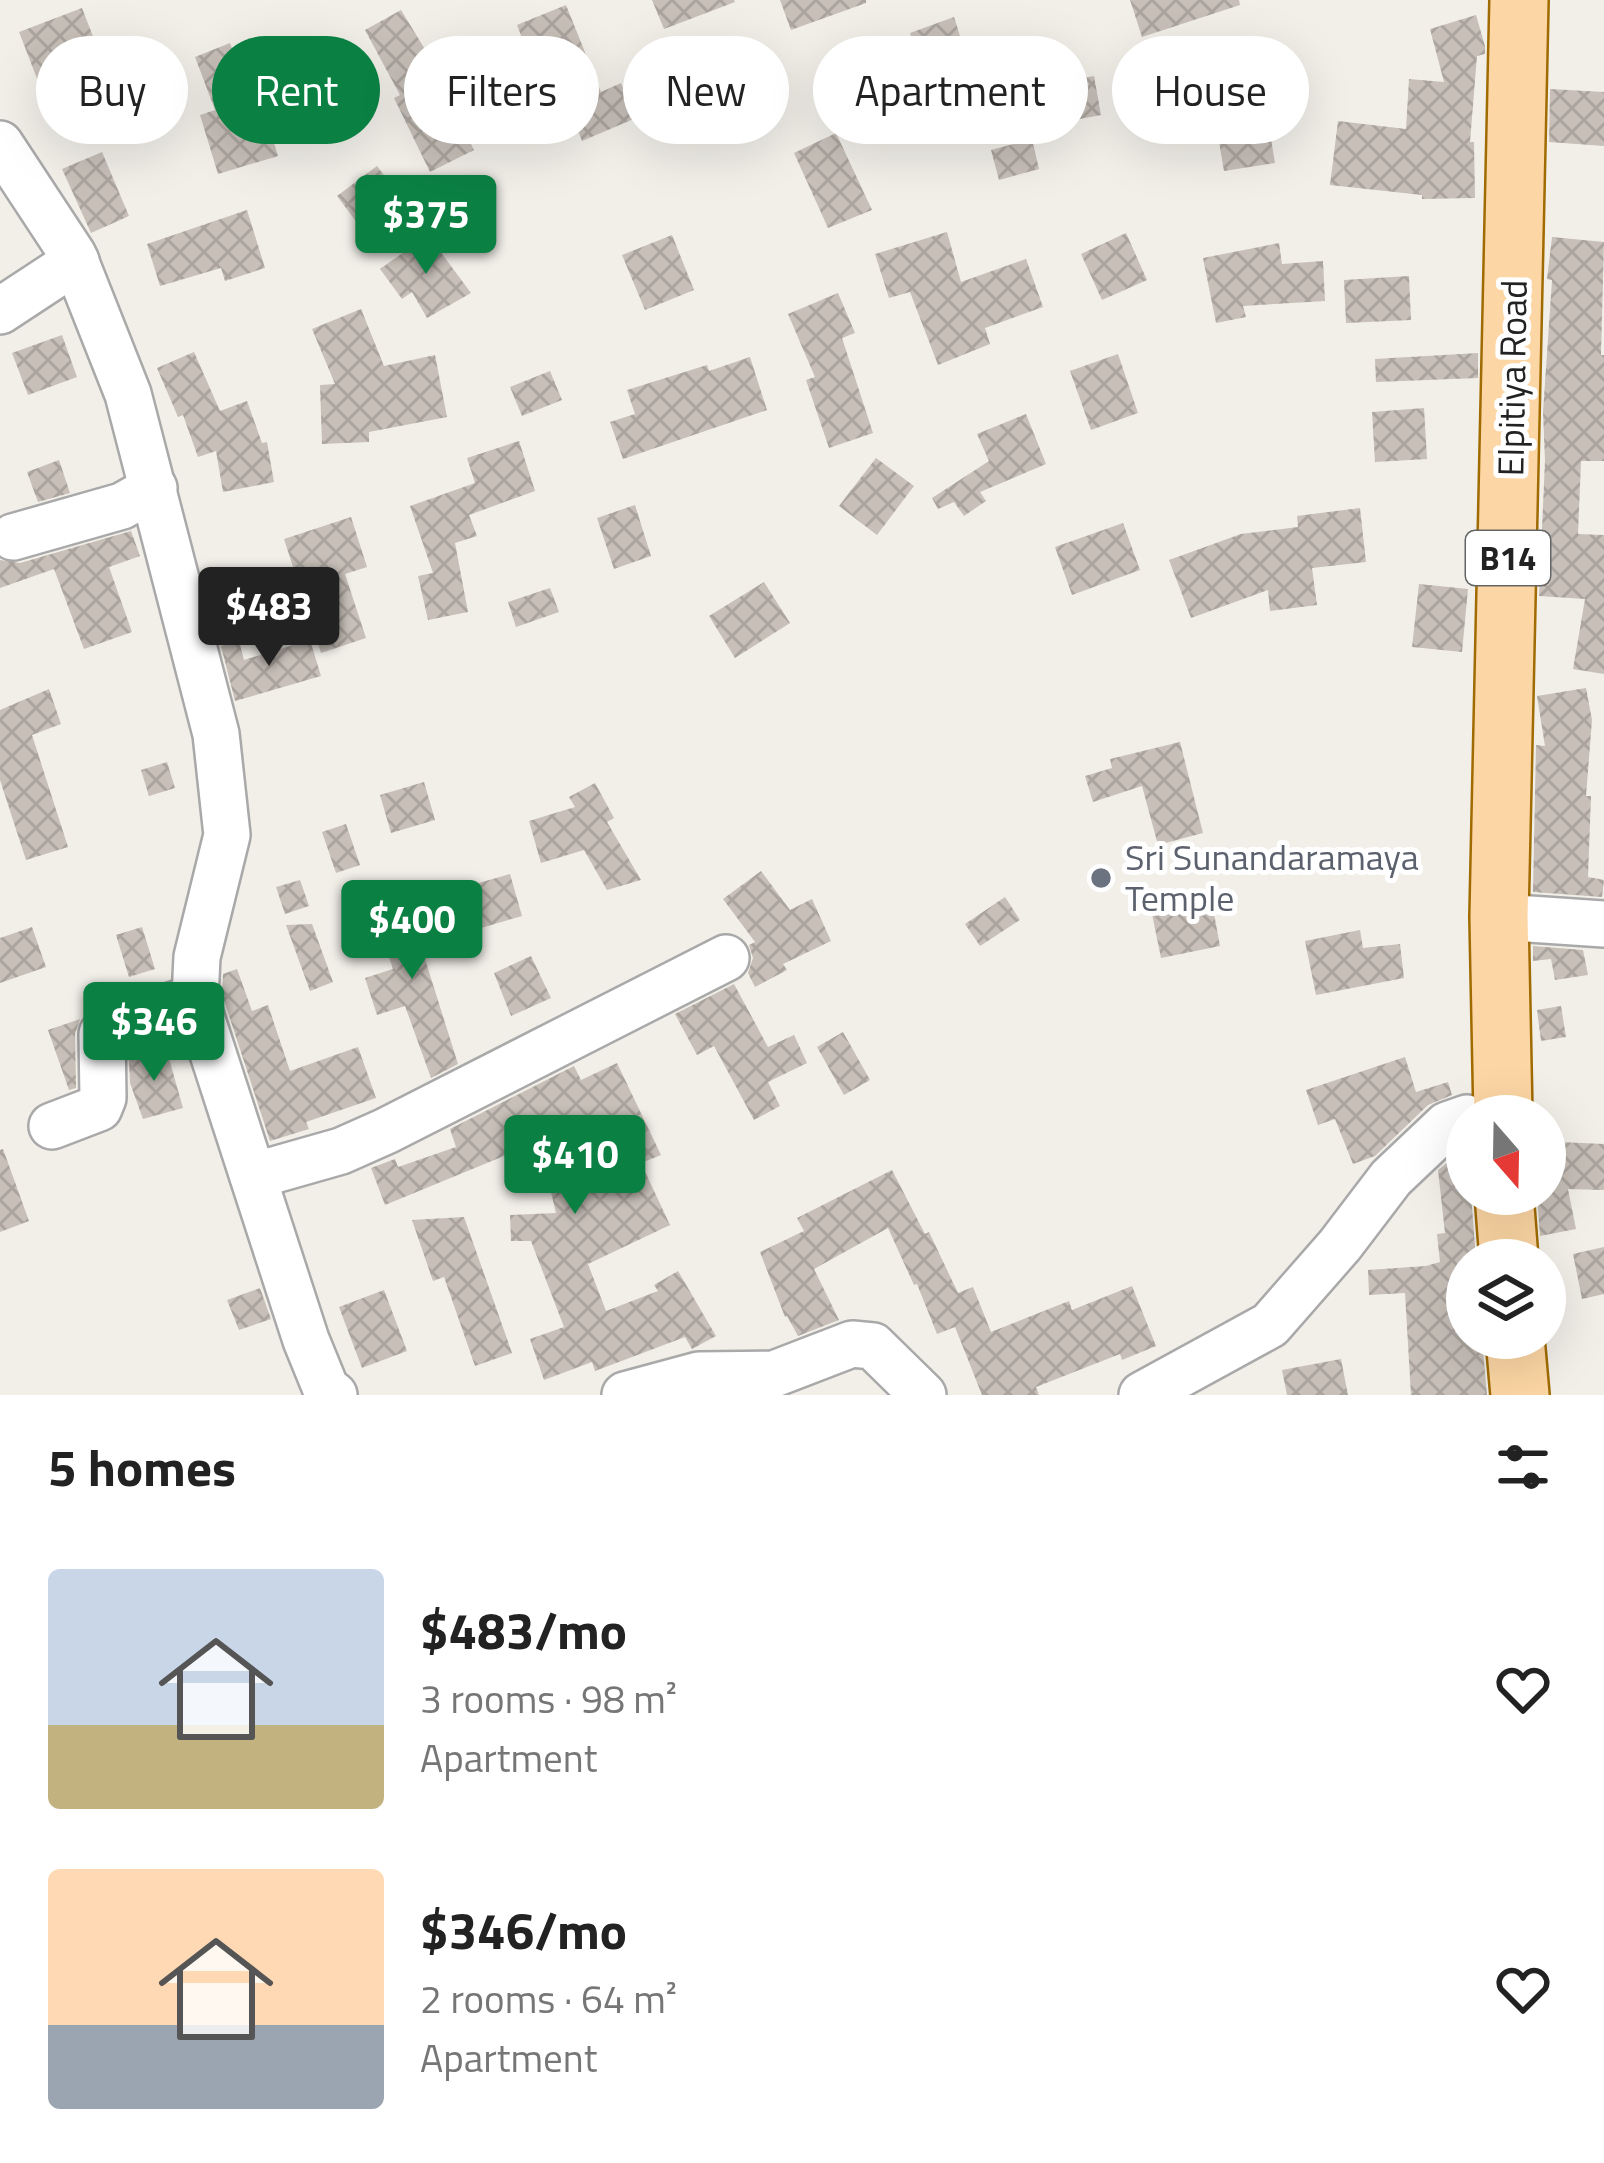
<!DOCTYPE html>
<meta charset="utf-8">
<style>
:root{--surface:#fff;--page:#f6f6f6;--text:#222;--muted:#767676;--accent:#0b8043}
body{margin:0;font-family:"Titillium Web",sans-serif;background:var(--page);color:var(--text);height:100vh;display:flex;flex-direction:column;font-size:45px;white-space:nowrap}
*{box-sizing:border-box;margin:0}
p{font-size:39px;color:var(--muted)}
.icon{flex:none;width:66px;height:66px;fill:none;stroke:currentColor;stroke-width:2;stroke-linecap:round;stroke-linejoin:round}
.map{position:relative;height:1395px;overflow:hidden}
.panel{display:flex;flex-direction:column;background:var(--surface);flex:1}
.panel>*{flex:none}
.hud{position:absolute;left:36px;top:36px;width:1533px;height:108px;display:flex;gap:24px}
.needle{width:78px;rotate:160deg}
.controls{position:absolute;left:1446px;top:1095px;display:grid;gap:24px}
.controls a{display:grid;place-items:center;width:120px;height:120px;border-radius:50%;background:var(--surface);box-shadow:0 12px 48px #0002;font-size:60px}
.price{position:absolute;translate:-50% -102px;padding:0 27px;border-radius:12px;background:var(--accent);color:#fff;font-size:39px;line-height:78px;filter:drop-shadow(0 3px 6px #0008)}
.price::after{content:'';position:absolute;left:50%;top:72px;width:36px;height:27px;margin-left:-18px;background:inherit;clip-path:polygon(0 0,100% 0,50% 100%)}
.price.on{background:#222;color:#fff}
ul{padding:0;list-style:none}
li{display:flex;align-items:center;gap:36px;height:300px;padding:0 48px}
li span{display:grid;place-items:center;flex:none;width:336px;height:240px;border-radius:12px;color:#555}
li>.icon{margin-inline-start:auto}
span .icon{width:144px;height:144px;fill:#fffc;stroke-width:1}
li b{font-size:51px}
h2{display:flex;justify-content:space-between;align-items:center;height:144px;padding:0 48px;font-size:51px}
.chip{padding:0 42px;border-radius:54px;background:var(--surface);box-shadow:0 12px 48px #0002;font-size:42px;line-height:108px}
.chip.on{background:var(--accent);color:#fff}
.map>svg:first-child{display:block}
</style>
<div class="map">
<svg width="1604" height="1395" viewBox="0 0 1604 1395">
<defs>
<pattern id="building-cross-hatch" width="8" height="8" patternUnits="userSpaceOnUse" patternTransform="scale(3)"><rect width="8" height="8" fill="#c7bfb8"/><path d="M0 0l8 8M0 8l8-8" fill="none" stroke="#aba49e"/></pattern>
</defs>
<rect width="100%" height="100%" fill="#f2efe9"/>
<g fill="url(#building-cross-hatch)">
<path d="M652,0h82l1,2 -71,27z"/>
<path d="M780,0h86v3l-75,27z"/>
<path d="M1130,0h109l1,5 -98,32z"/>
<path d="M566,5l35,87 20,-9 15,35 -54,23 -14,-35 10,-4 -21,-54 -27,11 -13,-34z"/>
<path d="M82,8l24,62 -63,24 -24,-62z"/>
<path d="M401,10l25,41 48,99 -44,22 -36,-74 6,-3 -35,-65z"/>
<path d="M1476,15l9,31v8l-8,2 -7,86h4l1,56 -53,1v-4l-92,-10 8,-64 68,8 3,-50 35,3 -14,-53z"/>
<path d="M954,17l26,82 -41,17 -29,-83z"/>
<path d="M230,43l21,56 9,-3 18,60 -60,18 -18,-59 15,-5 -20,-53z"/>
<path d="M1094,76l7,39 -32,6 -8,-39z"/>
<path d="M1550,89l54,3v54l-55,-4z"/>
<path d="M1264,97l11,66 -51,8 -11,-65z"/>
<path d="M836,133l36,77 -44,18 -34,-75z"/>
<path d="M1032,139l7,30 -40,11 -8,-30z"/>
<path d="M102,152l27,64 -38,17 -29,-64z"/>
<path d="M377,166l21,28 -40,30 -21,-28z"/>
<path d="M247,210l18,58 -40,13 -4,-13 -61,18 -13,-42z"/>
<path d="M947,232l14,50 65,-23 17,48 -58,21 5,16 -52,21 -28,-73 -21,6 -14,-44z"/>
<path d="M1126,233l21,47 -45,20 -21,-46z"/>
<path d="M428,235l43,58 -44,25 -15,-26 -10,7 -22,-30z"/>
<path d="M672,235l22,55 -49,20 -23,-55z"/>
<path d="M1552,237l52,5 -3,113h3v106h-23l-3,73 26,1v139l-31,-5 12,-70 -46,-3 6,-135 -2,-49 9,-132 -5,-1z"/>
<path d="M1279,243l3,21 41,-3 2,40 -82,5 3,11 -30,6 -13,-65z"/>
<path d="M1409,276l2,44 -65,3 -2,-43z"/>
<path d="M838,293l17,40 -13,5 31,95 -44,15 -23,-68 9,-3 -27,-63z"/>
<path d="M361,309l23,57 51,-11 12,62 -78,15v10l-47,2 -2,-59 15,-1 -23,-55z"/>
<path d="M62,335l15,42 -49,18 -16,-42z"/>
<path d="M194,352l26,59 27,-10 15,42 5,-1 7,40 -51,10 -7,-41 -18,6 -15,-42 -5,2 -21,-49z"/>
<path d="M1478,353v25l-102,4 -1,-23z"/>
<path d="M1118,354l20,59 -47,17 -21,-59z"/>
<path d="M750,357l17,53 -144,49 -13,-37 25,-8 -8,-24 80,-25 2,6z"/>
<path d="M550,371l12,29 -40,16 -12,-29z"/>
<path d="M1424,408l3,51 -52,3 -3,-50z"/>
<path d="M1026,414l20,50 -66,28 6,9 -22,15 -10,-14 -16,7 -6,-11 57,-37 -12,-27z"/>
<path d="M519,441l16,50 -66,24 8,21 -22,7 13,69 -40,8 -10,-44 15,-3 -23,-67 65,-23 -8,-25z"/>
<path d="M876,458l38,28 -37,49 -38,-29z"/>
<path d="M59,460l11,33 -32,9 -11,-30z"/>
<path d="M635,505l16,51 -37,13 -17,-51z"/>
<path d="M1360,508l6,54 -54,6 5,37 -47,6 -2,-21 -77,28 -22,-58 72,-26 57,-7 -1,-11z"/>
<path d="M351,517l16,50 -22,7 21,64 -45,15 -37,-114z"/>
<path d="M1123,523l17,47 -68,25 -17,-48z"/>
<path d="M131,531l9,25 -31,11 23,65 -48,17 -30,-80 -54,19v-28l20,3z"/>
<path d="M764,582l26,41 -55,35 -26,-42z"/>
<path d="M1419,584l49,5 -6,63 -50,-5z"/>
<path d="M550,588l9,24 -43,15 -8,-25z"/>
<path d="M310,640l11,36 -86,25 -14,-55 18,-5 5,19z"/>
<path d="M1586,688l6,32 -6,76h5l-3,81 16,3 -2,17 -69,-5 3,-147 9,1 -8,-50z"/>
<path d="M49,689l12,35 -29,11 36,112 -42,13 -26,-80v-70z"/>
<path d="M1180,742l23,91 -45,12 -16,-59 -49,16 -8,-26 27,-8 -2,-9z"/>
<path d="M167,762l8,26 -26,8 -8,-26z"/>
<path d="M424,782l11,38 -44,13 -11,-38z"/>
<path d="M595,783l19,35 -7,4 34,58 -34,10 -23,-40 -43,13 -12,-42 46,-14 -6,-10z"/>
<path d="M346,824l14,41 -24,8 -14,-41z"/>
<path d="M761,871l29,39 22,-11 19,42 -48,23 4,6 -32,17 -7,-14 5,-15 -4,-13 6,-3 -32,-43z"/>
<path d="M510,874l12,42 -41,12 -13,-42z"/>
<path d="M300,880l9,26 -24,8 -9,-27z"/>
<path d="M1210,892l10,54 -59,12 -11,-54z"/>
<path d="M422,897l13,38 -16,5 39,124 -27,14 -26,-72 -28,9 -12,-37 28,-9 -19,-56z"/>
<path d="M1005,897l15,23 -40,26 -15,-22z"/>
<path d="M312,924l21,58 -23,9 -24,-66z"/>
<path d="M32,927l14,40 -46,16v-45z"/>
<path d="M142,927l13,42 -26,8 -13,-42z"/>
<path d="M1360,930l3,18 37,-4 4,34 -88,17 -11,-54z"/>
<path d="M1533,946l50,4 5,25 -33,5 -4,-21 -18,2z"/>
<path d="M531,956l20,42 -40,18 -17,-43z"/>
<path d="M237,969l15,42 16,-6 22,66 68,-24 18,51 -70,24 3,7 -39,12 -48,-147 1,-20z"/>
<path d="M734,984l34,63 26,-12 13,28 -39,19 12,24 -26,14 -40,-74 -17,9 -22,-41z"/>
<path d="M1561,1006l5,31 -25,4 -4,-31z"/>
<path d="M80,1019l-5,15 1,54 -7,2 -21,-60z"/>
<path d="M843,1032l27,48 -26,15 -27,-48z"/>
<path d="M166,1048l17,60 -40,11 -13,-36 -1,-24z"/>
<path d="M1405,1057l11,35 32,-10 4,13 -24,10 -53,51 -22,8 -18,-45 -17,6 -12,-35z"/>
<path d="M617,1063l44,92 -20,8 29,62 -82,39 18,47 52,-20 -4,-6 24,-14 38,65 -24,13 -7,-12 -90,34 -3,-9 -48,18 -14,-41 34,-12 -33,-86h-20l-1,-26 46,-2 -6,-25 68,-14 -22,-56 -211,87 -14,-37 24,-9 3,8 58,-20 -6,-18 124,-63 7,14z"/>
<path d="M1558,1134l1,8 45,2v46l-36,-1 8,40 -36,7 -3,-42h8v-59z"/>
<path d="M1467,1147v47h4l5,66h-9v78h15l5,57h-76l-6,-102 -36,2 -1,-25 58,-4 14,-4 -3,-28 8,-1 -7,-63z"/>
<path d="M3,1149l26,72 -29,11v-82z"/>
<path d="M892,1170l33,64 4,-2 29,61 15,-6 18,45 78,-31 3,9 60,-24 24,60 -34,14 -2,-6 -84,33 3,8h-57l-27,-68 -18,7 -20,-50 -3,1 -26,-57 -74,41 25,51 -41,16 -11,-20 -2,1 -25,-65 44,-21 -7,-13z"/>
<path d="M464,1217l48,136 -37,13 -31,-89 -11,4 -21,-61z"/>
<path d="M1604,1247v47l-22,5 -9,-45z"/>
<path d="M260,1288l11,31 -32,11 -12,-30z"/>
<path d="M384,1290l23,61 -45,17 -23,-61z"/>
<path d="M1341,1359l7,36h-61l-5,-25z"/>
</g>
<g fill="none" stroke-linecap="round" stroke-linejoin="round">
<g stroke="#a9a9a9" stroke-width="50">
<g id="minor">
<path d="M0,144l73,111 55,139 88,340 11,101 -30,122 -2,41 111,342 20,49 8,6"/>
<path d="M0,311l76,-50"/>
<path d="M13,537l109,-31 32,-18"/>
<path d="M1499,917l105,7"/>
<path d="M52,1126l47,-18 4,-10 -1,-64 8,-8 85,-28"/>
<path d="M253,1176l88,-25 45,-20 340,-173"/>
<path d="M625,1395l74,-20 75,-1 78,-30 21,2 50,49"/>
<path d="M1142,1395l128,-70 70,-80 51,-67 56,-53 20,-7"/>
</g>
</g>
<g stroke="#a06b00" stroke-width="62">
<g id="major">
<path d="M1503,1116l-4,-199 20,-917"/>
<path d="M1504,1194l5,66"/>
<path d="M1515,1338l5,57"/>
</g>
</g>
<use href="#minor" stroke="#fff" stroke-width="45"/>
<use href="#major" stroke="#fcd6a4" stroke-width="57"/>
</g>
<circle fill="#6b7280" stroke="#fff" stroke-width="4.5" cx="1101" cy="878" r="12"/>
<g text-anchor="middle" stroke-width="10" stroke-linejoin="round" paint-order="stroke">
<rect fill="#fff" stroke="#646464" stroke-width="3" x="1466" y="531" width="84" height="54" rx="9"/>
<g font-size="33" font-weight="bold" fill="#222">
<text x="1508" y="570">B14</text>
</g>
<g font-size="36" fill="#222" stroke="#fff">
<text transform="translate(1512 378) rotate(-89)" y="13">Elpitiya Road</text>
</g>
<g font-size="36" fill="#5b616d" stroke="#fff" text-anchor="start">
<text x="1125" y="870">Sri Sunandaramaya<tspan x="1125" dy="41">Temple</tspan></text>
</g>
</g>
</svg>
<div class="controls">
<a><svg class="needle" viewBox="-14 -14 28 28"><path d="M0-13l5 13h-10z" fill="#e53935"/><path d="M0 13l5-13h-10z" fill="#767676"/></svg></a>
<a><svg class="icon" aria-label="layers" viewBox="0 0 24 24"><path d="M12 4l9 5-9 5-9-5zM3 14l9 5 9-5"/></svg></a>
</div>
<b class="price" style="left:426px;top:277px">$375</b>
<b class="price on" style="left:269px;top:669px">$483</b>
<b class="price" style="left:412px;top:982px">$400</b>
<b class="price" style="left:154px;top:1084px">$346</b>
<b class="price" style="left:575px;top:1217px">$410</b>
<div class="hud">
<a class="chip">Buy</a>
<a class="chip on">Rent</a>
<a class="chip">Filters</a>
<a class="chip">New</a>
<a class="chip">Apartment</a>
<a class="chip">House</a>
</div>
</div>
<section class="panel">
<h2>5 homes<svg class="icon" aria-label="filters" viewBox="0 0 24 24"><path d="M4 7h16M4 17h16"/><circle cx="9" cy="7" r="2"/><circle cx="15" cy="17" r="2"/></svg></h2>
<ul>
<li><span style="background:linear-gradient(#c9d6e8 65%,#c2b280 0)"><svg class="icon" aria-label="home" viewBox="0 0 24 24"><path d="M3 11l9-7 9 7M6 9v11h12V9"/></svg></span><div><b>$483/mo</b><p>3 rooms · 98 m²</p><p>Apartment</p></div><svg class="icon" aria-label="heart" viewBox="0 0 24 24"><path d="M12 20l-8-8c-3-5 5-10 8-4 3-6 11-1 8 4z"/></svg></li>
<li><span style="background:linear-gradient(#ffd9b3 65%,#9aa5b1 0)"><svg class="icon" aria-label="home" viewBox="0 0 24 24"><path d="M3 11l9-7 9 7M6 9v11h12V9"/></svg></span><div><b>$346/mo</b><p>2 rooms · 64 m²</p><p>Apartment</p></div><svg class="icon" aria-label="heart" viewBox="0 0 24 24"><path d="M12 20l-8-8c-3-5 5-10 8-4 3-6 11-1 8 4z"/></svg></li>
</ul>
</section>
